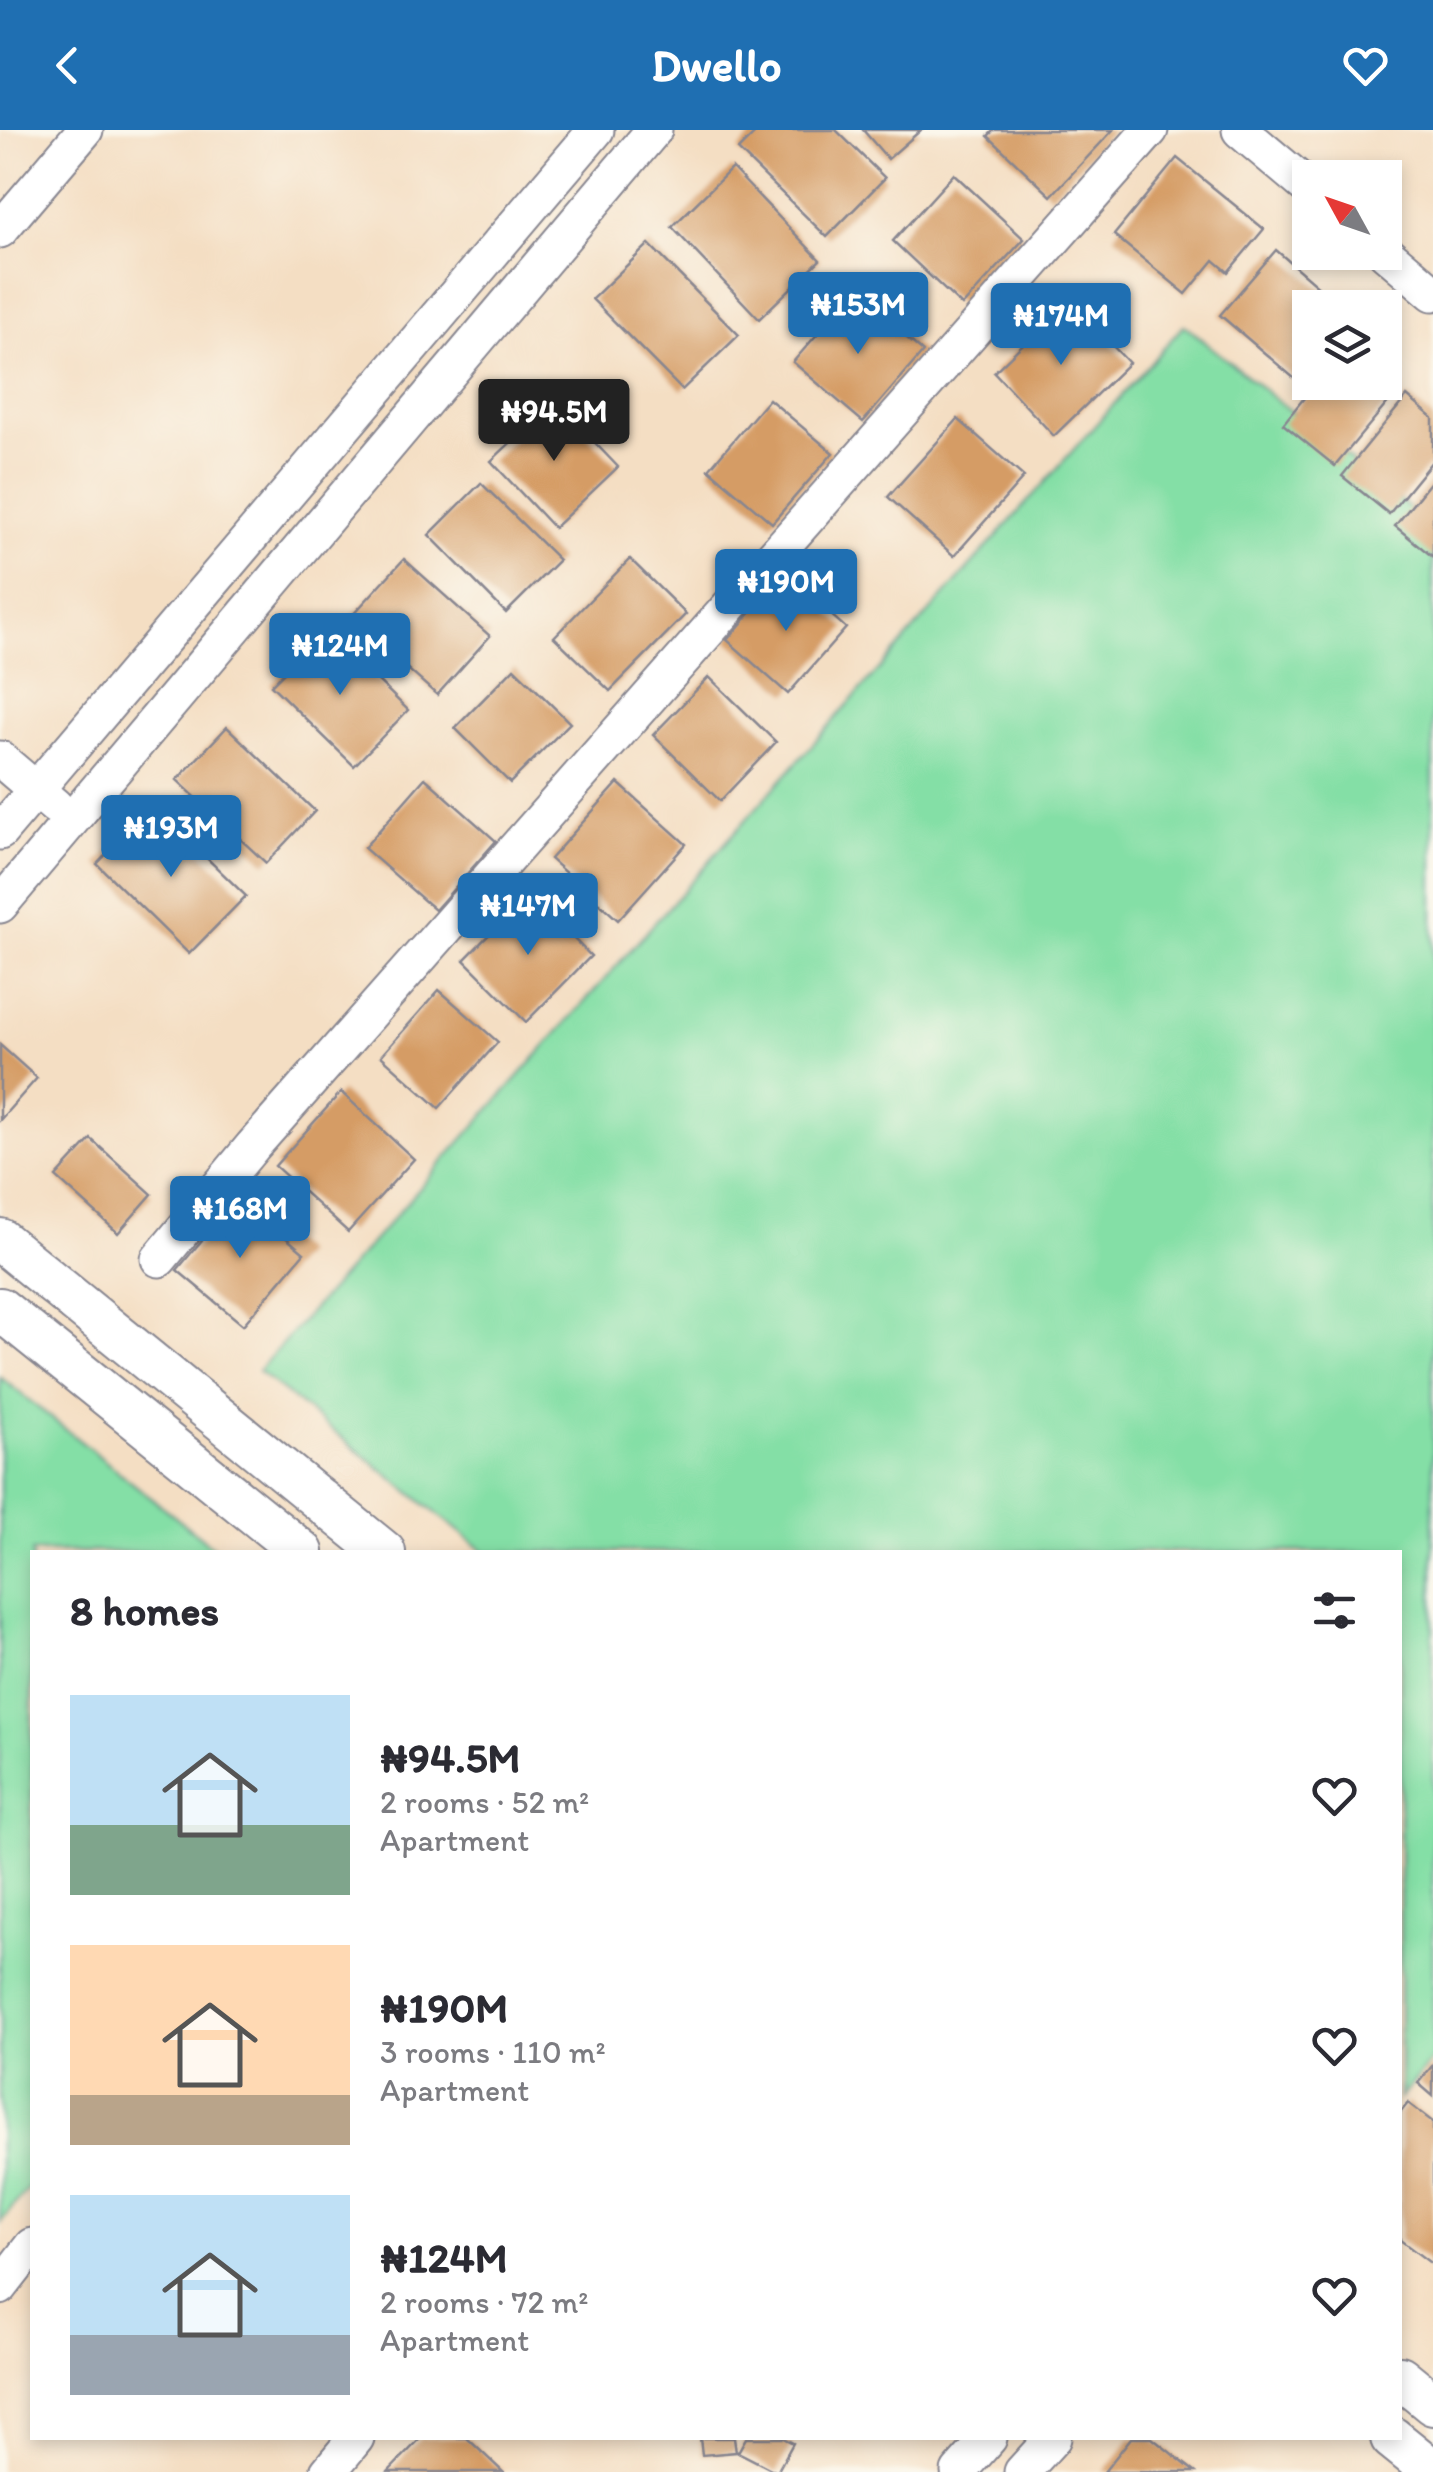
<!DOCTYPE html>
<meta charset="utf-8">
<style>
:root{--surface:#fff;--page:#f2f2f3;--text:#2b2b33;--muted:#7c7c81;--accent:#1f6fb2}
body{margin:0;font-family:Itim,sans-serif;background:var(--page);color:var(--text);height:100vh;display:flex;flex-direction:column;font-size:38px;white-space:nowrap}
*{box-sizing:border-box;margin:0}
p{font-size:32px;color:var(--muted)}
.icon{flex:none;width:55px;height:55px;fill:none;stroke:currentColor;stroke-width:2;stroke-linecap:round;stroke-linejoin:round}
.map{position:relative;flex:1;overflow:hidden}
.side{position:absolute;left:30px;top:1420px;width:1372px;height:890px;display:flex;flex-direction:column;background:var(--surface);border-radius:0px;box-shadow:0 5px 15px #0003}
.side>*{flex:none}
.needle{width:65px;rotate:310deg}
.buttons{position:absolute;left:1292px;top:30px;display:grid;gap:20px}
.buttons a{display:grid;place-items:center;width:110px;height:110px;border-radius:0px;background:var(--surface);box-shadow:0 5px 15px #0003;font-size:50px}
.price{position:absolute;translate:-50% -85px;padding:0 22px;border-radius:10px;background:var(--accent);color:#fff;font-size:32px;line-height:65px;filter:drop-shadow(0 2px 5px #0008)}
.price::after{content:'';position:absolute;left:50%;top:60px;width:30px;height:22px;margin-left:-15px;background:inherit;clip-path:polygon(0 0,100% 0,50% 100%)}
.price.selected{background:#222;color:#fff}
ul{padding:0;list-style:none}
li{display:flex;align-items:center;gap:30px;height:250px;padding:0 40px}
li span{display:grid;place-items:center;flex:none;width:280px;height:200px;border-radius:0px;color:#555}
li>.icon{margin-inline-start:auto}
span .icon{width:120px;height:120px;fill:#fffc;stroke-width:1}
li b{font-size:42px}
h2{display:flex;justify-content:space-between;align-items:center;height:120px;padding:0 40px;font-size:42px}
header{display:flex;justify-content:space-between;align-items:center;height:130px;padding:0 40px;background:var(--accent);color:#fff;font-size:45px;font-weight:700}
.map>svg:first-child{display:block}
</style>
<header><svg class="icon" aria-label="back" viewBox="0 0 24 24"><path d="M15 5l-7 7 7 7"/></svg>Dwello<svg class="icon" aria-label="heart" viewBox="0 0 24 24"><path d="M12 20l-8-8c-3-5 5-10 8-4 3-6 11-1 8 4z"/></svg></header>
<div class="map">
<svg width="1433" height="2342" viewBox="0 0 1433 2342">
<rect width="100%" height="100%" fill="#fbf7ec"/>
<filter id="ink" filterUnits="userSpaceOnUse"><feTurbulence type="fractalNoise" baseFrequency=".01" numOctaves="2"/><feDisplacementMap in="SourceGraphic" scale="20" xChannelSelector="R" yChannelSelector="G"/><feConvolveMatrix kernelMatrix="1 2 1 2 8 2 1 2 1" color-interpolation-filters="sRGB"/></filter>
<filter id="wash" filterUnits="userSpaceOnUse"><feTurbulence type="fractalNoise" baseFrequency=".0048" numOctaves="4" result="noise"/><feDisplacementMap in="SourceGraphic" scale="40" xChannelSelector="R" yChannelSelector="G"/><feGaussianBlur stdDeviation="2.25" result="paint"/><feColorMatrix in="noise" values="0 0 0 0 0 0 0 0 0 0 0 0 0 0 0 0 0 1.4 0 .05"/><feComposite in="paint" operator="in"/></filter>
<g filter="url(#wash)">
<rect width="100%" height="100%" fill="#f4dec3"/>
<g fill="#84dfa6" stroke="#508782" stroke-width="2.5">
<path d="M1184,195l249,202v1532l-33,39v-546h-915l-227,-181z"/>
<path d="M0,1247l219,175h-187v631l-32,40z"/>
</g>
<g id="blocks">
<g fill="#d59c65">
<path d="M758,0h78l49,48 -58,59 -89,-87z"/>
<path d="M863,0h58l-33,29z"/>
<path d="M994,0h119l-62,66 -63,-60z"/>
<path d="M1177,28l87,71 -36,43 -14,-12 -28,34 -72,-59z"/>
<path d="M732,38l88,92 -61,59 -87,-92z"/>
<path d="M954,44l70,65 -62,67 -69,-65z"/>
<path d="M649,114l90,91 -57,55 -90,-91z"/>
<path d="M1276,120l67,58h-33v53l-15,18 -75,-64z"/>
<path d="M854,162l69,60 -60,70 -70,-60z"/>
<path d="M1069,170l60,63 -75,73 -60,-64z"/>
<path d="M1385,246l15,12 -65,78 -52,-42 34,-42h68z"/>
<path d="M1407,266l26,22v42l-44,54 -47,-38z"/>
<path d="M769,269l64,54 -61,70 -63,-54z"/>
<path d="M555,271l63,66 -64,61 -63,-67z"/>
<path d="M958,289l66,58 -70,79 -66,-59z"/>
<path d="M1433,349v78l-38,-31z"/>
<path d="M481,353l78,77 -53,53 -77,-78z"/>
<path d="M404,429l86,77 -53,59 -87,-77z"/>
<path d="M630,429l56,55 -76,77 -56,-54z"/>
<path d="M785,444l61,54 -58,66 -61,-54z"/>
<path d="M326,500l82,80 -54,56 -83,-81z"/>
<path d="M514,538l56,55 -60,60 -55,-55z"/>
<path d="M709,547l67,65 -56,59 -67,-66z"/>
<path d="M227,597l88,84 -49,52 -89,-83z"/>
<path d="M425,648l71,63 -61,69 -71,-62z"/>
<path d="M618,653l68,61 -68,76 -68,-61z"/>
<path d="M153,676l93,90 -57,58 -92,-90z"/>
<path d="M529,764l62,62 -65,66 -62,-62z"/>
<path d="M439,860l59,52 -59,66 -58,-52z"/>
<path d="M0,915l37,33 -37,42z"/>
<path d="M341,962l73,67 -66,73 -73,-66z"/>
<path d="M91,1009l61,55 -34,39 -62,-56z"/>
<path d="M238,1067l66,56 -61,72 -66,-55z"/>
<path d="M1433,1935v31l-15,-13z"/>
<path d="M1408,1973l25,19v143l-33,-25v-127z"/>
<path d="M421,2308h46l36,34h-115z"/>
<path d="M700,2308h34l2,14 -34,3z"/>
<path d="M746,2308h37l10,5 -16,29 -39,-20z"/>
<path d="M1131,2308h21l43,34h-91z"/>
</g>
</g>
</g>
<g filter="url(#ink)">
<use href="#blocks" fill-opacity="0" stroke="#888690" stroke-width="2.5"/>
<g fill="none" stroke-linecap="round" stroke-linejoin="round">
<g stroke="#888690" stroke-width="39">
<g id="minor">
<path d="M1240,0l70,59"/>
<path d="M0,100l85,-100"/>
<path d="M1385,122l48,41"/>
<path d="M0,629l55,47"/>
<path d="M0,702l596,-702"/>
<path d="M0,775l654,-775"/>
<path d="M159,1129l94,-113 897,-1016"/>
<path d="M0,2157l32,-41"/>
<path d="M328,2342l28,-34"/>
<path d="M959,2342l30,-34"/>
<path d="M1022,2342l31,-34"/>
</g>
</g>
<g stroke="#888690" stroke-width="46">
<g id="tertiary">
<path d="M0,1110l384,312"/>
<path d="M0,1179l302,243"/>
<path d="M1400,2247l33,27"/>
<path d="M1392,2308l41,33"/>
</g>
</g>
<use href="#minor" stroke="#fff" stroke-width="35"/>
<use href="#tertiary" stroke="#fff" stroke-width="42"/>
</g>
</g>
</svg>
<div class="buttons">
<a><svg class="needle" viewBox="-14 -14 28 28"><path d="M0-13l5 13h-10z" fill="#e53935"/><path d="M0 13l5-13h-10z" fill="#7c7c81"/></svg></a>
<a><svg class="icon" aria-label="layers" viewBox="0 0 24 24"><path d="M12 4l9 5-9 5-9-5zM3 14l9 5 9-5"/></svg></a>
</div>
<b class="price" style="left:858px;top:227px">₦153M</b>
<b class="price" style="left:1061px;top:238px">₦174M</b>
<b class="price selected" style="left:554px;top:334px">₦94.5M</b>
<b class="price" style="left:786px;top:504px">₦190M</b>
<b class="price" style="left:340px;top:568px">₦124M</b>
<b class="price" style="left:171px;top:750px">₦193M</b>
<b class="price" style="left:528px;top:828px">₦147M</b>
<b class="price" style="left:240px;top:1131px">₦168M</b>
<section class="side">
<h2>8 homes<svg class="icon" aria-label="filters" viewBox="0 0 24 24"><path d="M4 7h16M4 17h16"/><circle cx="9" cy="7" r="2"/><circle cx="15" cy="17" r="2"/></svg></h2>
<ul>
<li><span style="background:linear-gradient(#bfe0f5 65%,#7fa58c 0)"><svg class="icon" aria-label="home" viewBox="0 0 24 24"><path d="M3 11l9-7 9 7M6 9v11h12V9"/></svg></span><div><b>₦94.5M</b><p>2 rooms · 52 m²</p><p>Apartment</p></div><svg class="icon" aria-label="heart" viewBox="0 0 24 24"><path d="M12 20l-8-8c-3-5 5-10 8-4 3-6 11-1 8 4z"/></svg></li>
<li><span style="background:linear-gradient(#ffd9b3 75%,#b9a48a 0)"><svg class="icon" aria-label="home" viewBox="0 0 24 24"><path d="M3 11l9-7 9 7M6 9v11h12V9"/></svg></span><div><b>₦190M</b><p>3 rooms · 110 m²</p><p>Apartment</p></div><svg class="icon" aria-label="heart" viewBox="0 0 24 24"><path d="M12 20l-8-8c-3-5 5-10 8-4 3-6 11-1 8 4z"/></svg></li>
<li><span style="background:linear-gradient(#bfe0f5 70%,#9aa5b1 0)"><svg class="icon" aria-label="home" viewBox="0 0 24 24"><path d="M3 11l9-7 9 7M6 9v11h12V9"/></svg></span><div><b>₦124M</b><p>2 rooms · 72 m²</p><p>Apartment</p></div><svg class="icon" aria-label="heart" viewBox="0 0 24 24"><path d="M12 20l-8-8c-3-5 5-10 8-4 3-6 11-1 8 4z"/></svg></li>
</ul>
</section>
</div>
